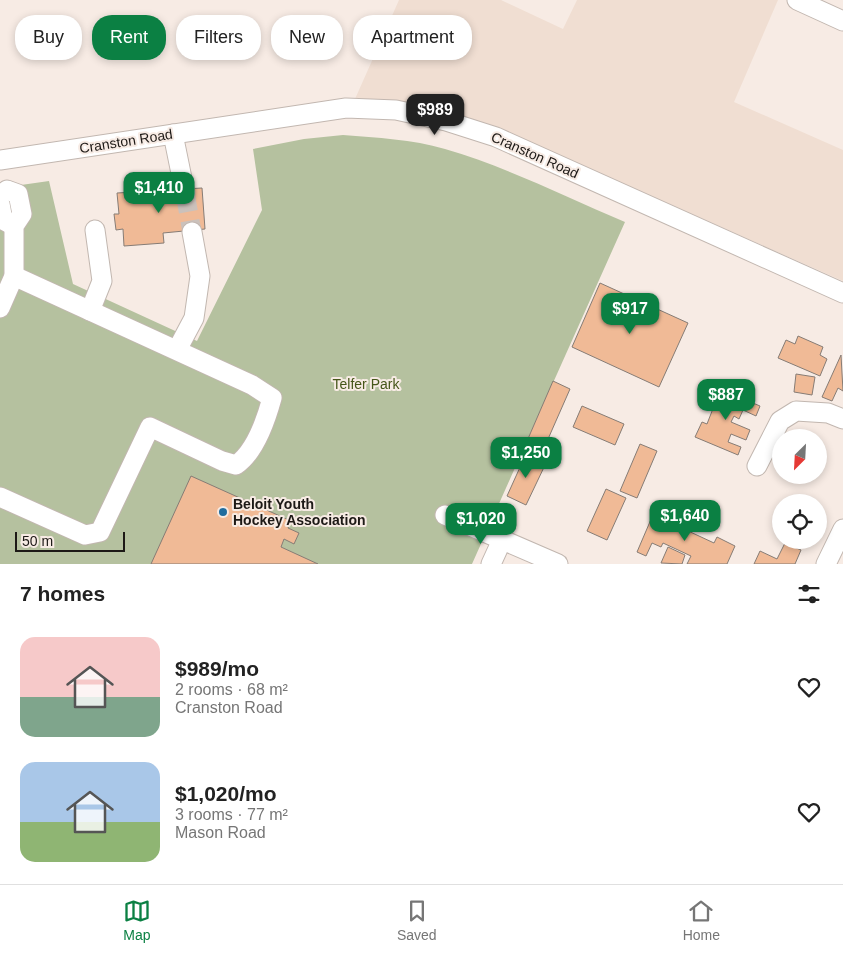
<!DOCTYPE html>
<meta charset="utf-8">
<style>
:root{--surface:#fff;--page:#f6f6f6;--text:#222;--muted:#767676;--line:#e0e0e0;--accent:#0b8043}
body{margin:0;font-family:Arial,sans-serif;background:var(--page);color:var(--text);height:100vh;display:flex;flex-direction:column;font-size:19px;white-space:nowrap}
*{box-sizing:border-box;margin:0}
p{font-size:16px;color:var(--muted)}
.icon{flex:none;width:28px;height:28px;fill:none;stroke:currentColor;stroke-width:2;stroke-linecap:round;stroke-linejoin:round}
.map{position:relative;height:564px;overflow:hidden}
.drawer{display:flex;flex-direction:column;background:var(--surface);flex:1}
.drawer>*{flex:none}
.guide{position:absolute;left:15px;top:15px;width:500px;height:45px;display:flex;gap:10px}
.needle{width:32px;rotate:204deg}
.tools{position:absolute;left:772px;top:429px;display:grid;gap:10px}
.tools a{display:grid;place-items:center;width:55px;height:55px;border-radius:50%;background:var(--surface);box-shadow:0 2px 8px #0003;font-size:25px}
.scale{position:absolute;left:15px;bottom:12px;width:110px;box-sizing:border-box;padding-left:5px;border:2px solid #1d1916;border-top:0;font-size:14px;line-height:18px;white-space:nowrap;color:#1d1916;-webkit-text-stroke:4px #f7ebe4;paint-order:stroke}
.price{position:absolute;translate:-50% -42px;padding:0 11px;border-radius:10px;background:var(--accent);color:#fff;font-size:16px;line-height:32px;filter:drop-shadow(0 1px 2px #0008)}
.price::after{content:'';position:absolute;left:50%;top:30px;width:15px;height:11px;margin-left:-8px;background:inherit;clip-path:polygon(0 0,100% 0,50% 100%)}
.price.selected{background:#222;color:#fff}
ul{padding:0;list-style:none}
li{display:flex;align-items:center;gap:15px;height:125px;padding:0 20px}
li span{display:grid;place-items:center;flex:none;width:140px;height:100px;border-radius:15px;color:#555}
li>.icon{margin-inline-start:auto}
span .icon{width:60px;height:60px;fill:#fffc;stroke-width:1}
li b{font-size:21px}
h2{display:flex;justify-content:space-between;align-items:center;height:60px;padding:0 20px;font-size:21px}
.pill{padding:0 18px;border-radius:20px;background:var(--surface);box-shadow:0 2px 8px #0003;font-size:18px;line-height:45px}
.pill.selected{background:var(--accent);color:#fff}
.tab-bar{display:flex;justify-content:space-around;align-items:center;height:70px;border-top:1px solid var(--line);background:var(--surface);font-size:14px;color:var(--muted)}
.tab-bar a{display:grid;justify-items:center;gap:2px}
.tab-bar .selected{color:var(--accent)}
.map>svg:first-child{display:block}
</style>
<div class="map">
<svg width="843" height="564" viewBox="0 0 843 564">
<rect width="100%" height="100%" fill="#f7ebe4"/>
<path fill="#f0ded2" d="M399,0h102l62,29 14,-29h201l-44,102 109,48v131l-355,-157 -69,-18 -39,-6 -25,-1z"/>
<path fill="#b5c19f" d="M343,135c34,3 69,4 102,14 62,18 121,48 180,73l-153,342h-472v-376l49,-7 24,103 124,57 65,-131 -9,-61 51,-10z"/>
<g fill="#f0ba96" stroke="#867c75">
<path d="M202,188l3,41 -42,4 1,10 -40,3 -1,-17 -7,1 -2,-16h5l-2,-21z"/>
<path d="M600,283l88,40 -29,64 -87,-40z"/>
<path d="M798,336l25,11 -3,8 7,4 -7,17 -42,-18 8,-18 9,4z"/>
<path d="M841,355l2,36 -5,-3 -6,13 -10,-4z"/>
<path d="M796,374l19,3 -3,18 -18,-3z"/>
<path d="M553,381l17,8 -29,66 -17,-7z"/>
<path d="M717,388l43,18 -4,10 -13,-6 -4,9 -5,-3 -3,6 19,8 -4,10 -15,-6 -3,8 13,5 -3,8 -43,-18 7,-15 5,2 7,-18 -4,-1z"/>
<path d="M582,406l42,18 -9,21 -42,-18z"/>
<path d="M640,444l17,7 -20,47 -17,-7z"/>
<path d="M526,454l20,9 -20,42 -19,-9z"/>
<path d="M191,476l100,45 -3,7 11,5 -5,11 -10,-5 -3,8 37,17h-167z"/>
<path d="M606,489l20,9 -19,42 -20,-9z"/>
<path d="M655,510l18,8 -2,5 43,20 3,-6 18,9 -8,18h-40l4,-8 -28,-13 -2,4 -9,-4 -6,13 -9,-4z"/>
<path d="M785,543l16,7 -6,14h-41l6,-13 17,8z"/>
<path d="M668,547l17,8 -3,9 -21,-1z"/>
</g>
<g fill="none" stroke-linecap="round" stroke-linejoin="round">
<path stroke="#cbc1bb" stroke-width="19" stroke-dasharray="19 9" stroke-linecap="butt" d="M185,193l7,39"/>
<g stroke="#c2b7b0" stroke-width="21">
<g id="minor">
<path d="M797,0l46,21"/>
<path d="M173,134l12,59"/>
<path d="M0,160l346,-52 50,2 50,11 50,16 347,156"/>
<path d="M0,204l3,16 11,6"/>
<path d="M0,308l14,-32v-50l8,-12 -4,-20 -11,-4"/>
<path d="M90,311l12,-30 -7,-51"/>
<path d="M177,350l17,-32 6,-42 -8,-44"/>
<path d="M757,466l23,-45 16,-10 32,2 15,6"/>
<path d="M0,497l85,38 15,-3 50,-105 72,34 14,4c19,-13 30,-45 36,-67l-20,-13 -238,-109"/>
<path d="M445,515l113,49"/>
<path d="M491,564l11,-24"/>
<path d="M826,564l17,-35"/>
</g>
</g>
<use href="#minor" stroke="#fff" stroke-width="19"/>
</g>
<circle fill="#1e6c9e" stroke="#f7ebe4" stroke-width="2" cx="223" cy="512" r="5"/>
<g text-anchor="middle" stroke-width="4" stroke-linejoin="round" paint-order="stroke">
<g font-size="14" fill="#1d1916" stroke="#f7ebe4">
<text transform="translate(126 141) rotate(-9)" y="5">Cranston Road</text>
<text transform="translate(535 155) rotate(24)" y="5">Cranston Road</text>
</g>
<g font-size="14" fill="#465619" stroke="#f7ebe4">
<text x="366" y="389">Telfer Park</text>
</g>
<g font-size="14" font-weight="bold" fill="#1d1916" stroke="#f7ebe4" text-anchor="start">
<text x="233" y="509">Beloit Youth<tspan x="233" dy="16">Hockey Association</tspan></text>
</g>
</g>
</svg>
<div class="tools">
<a><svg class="needle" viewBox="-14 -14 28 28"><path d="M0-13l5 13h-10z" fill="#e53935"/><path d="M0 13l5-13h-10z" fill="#767676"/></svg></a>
<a><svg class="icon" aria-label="locate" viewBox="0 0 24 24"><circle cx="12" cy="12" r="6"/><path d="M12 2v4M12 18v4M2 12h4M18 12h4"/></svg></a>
</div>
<div class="scale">50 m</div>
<b class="price selected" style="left:435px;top:136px">$989</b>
<b class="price" style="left:159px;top:214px">$1,410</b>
<b class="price" style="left:630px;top:335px">$917</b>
<b class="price" style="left:726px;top:421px">$887</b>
<b class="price" style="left:526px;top:479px">$1,250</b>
<b class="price" style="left:685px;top:542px">$1,640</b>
<b class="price" style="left:481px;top:545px">$1,020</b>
<div class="guide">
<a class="pill">Buy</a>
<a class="pill selected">Rent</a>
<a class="pill">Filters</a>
<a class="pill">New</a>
<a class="pill">Apartment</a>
</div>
</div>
<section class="drawer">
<h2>7 homes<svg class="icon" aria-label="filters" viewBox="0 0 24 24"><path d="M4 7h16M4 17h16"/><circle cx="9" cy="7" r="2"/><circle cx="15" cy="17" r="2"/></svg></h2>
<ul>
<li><span style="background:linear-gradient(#f6c9c9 60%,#7fa58c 0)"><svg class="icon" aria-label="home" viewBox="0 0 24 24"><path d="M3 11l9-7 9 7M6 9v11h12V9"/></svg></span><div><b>$989/mo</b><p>2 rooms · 68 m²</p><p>Cranston Road</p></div><svg class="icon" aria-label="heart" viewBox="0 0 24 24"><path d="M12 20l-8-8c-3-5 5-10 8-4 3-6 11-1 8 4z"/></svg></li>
<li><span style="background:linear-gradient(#a9c7e8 60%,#8fb573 0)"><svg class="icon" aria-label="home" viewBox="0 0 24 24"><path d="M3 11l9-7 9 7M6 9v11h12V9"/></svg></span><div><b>$1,020/mo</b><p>3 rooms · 77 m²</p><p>Mason Road</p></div><svg class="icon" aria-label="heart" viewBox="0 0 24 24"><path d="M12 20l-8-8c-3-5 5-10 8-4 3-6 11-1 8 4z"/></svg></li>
</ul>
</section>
<nav class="tab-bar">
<a class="selected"><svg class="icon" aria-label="map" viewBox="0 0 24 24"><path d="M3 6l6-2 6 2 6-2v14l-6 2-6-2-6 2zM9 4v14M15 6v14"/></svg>Map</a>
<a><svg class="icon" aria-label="saved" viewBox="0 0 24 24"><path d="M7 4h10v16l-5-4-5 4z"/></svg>Saved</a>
<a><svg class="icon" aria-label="home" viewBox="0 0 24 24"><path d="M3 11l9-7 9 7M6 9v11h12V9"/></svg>Home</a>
</nav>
